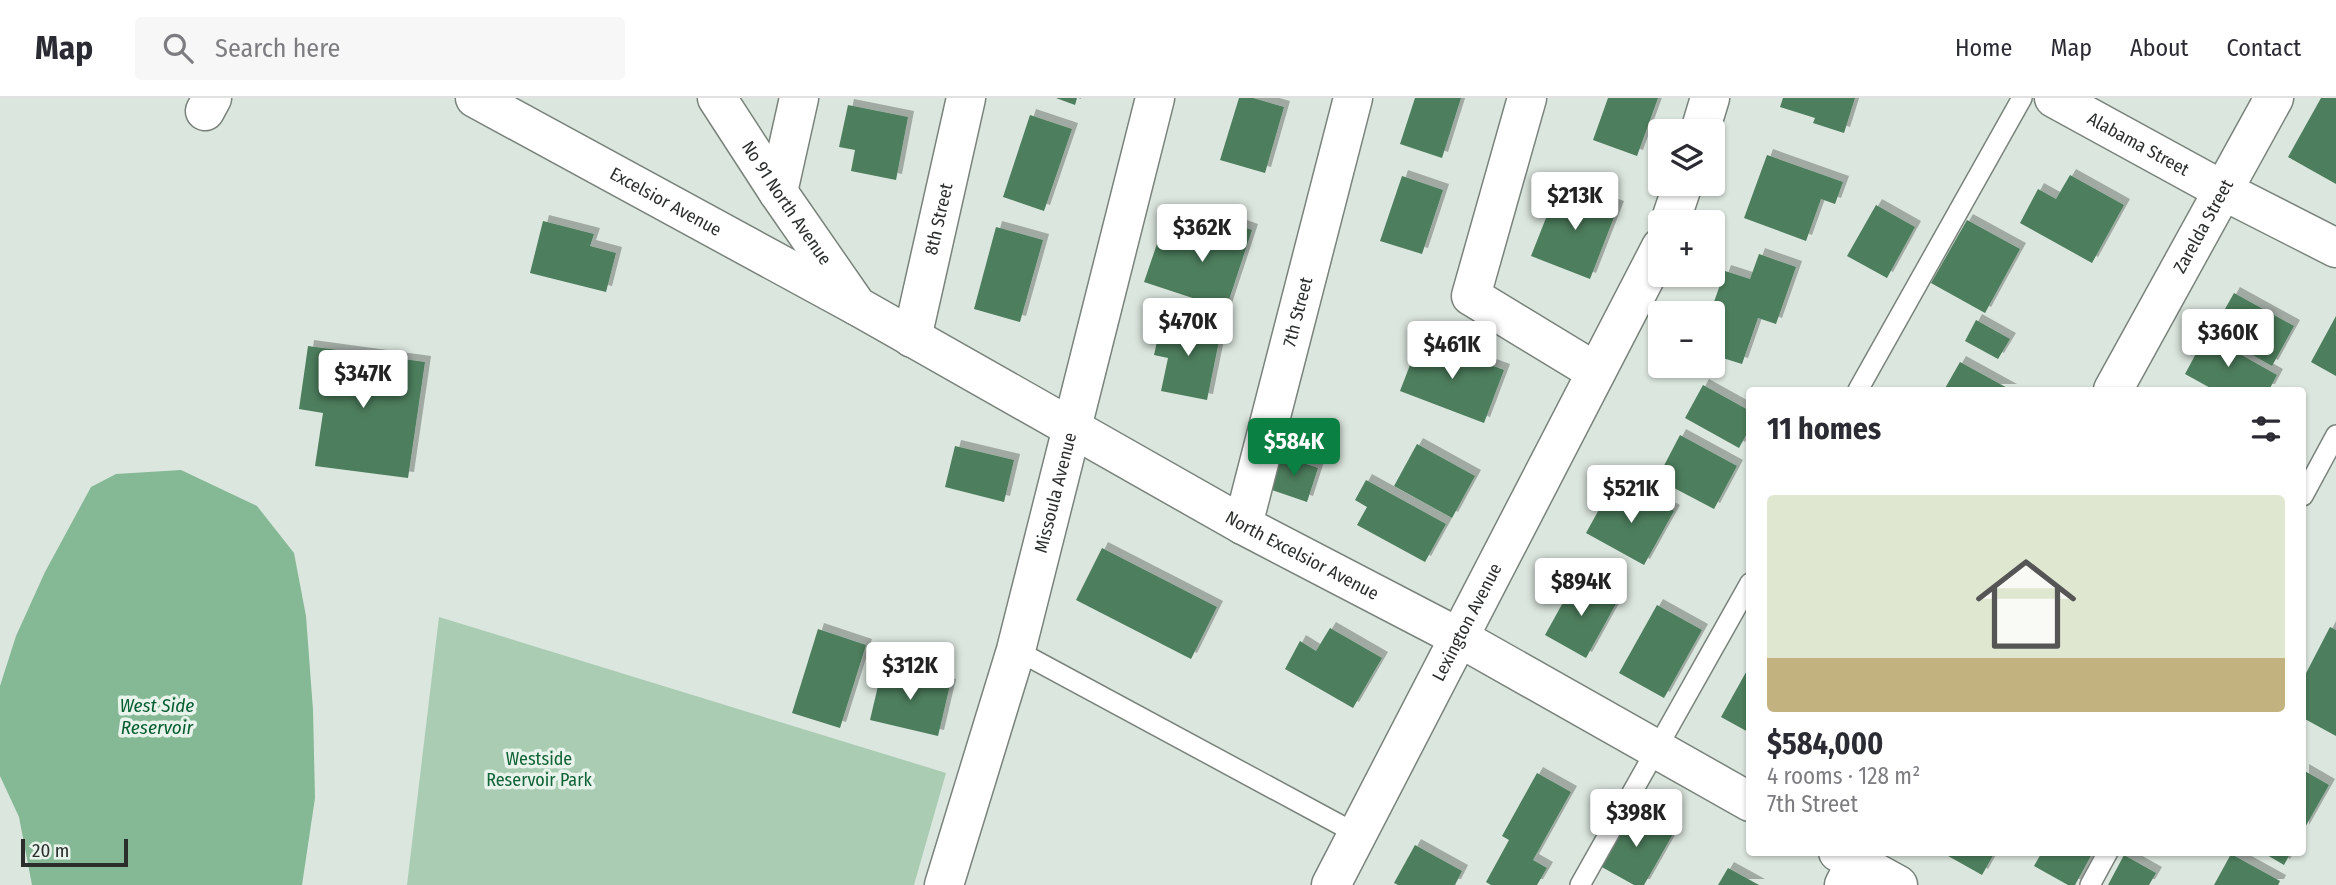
<!DOCTYPE html>
<meta charset="utf-8">
<style>
:root{--surface:#fff;--page:#f7f7f7;--text:#2b2b33;--muted:#7c7c81;--line:#e1e1e2;--accent:#0b8043}
body{margin:0;font-family:"Fira Sans Condensed",sans-serif;background:var(--page);color:var(--text);height:100vh;display:flex;flex-direction:column;font-size:26px;white-space:nowrap}
*{box-sizing:border-box;margin:0}
p{font-size:23px;color:var(--muted)}
.icon{flex:none;width:38px;height:38px;fill:none;stroke:currentColor;stroke-width:2;stroke-linecap:round;stroke-linejoin:round}
.map{position:relative;flex:1;overflow:hidden}
.drawer{position:absolute;left:1746px;top:289px;width:560px;height:469px;display:flex;flex-direction:column;background:var(--surface);border-radius:7px;box-shadow:0 2px 5px #0004}
.drawer>*{flex:none}
.controls{position:absolute;left:1648px;top:21px;display:grid;gap:14px}
.controls a{display:grid;place-items:center;width:77px;height:77px;border-radius:7px;background:var(--surface);box-shadow:0 2px 5px #0004;font-size:35px}
.scale{position:absolute;left:21px;bottom:18px;width:107px;box-sizing:border-box;padding-left:7px;border:4px solid #2b2f2c;border-top:0;font-size:19px;line-height:24px;white-space:nowrap;color:#2b2f2c;-webkit-text-stroke:5px #e8f3eb;paint-order:stroke}
.price{position:absolute;translate:-50% -60px;padding:0 16px;border-radius:7px;background:#fff;color:#222;font-size:23px;line-height:46px;filter:drop-shadow(0 2px 4px #0008)}
.price::after{content:'';position:absolute;left:50%;top:42px;width:21px;height:16px;margin-left:-10px;background:inherit;clip-path:polygon(0 0,100% 0,50% 100%)}
.price.active{background:var(--accent);color:#fff}
ul{padding:0;list-style:none}
li{display:grid;align-content:center;gap:14px;height:371px;padding:0 21px}
li+li{border-top:2px solid var(--line)}
li span{display:grid;place-items:center;height:217px;border-radius:7px;color:#555}
li>.icon{margin-inline-start:auto}
span .icon{width:126px;height:126px;fill:#fffc;stroke-width:1}
li b{font-size:30px}
h2{display:flex;justify-content:space-between;align-items:center;height:84px;padding:0 21px;font-size:30px}
header{display:flex;align-items:center;gap:42px;box-sizing:border-box;height:98px;padding:0 35px;background:var(--surface);border-bottom:2px solid var(--line)}
header strong{font-size:33px}
nav{display:flex;gap:38px;margin-inline-start:auto;font-size:24px}
.search{width:490px;height:63px;background:var(--page);display:flex;align-items:center;gap:18px;box-sizing:border-box;padding:0 24px;border-radius:7px;color:var(--muted);font-size:26px}
.map>svg:first-child{display:block}
</style>
<header>
<strong>Map</strong>
<div class="search"><svg class="icon" aria-label="search" viewBox="0 0 24 24"><circle cx="10" cy="10" r="6"/><path d="M15 15l6 6"/></svg>Search here</div>
<nav><a>Home</a><a>Map</a><a>About</a><a>Contact</a></nav>
</header>
<div class="map">
<svg width="2336" height="787" viewBox="0 0 2336 787">
<defs>
<filter id="shadow"><feDropShadow dx="6" dy="-6" stdDeviation="0" flood-color="#0004"/></filter>
</defs>
<rect width="100%" height="100%" fill="#dbe6de"/>
<path fill="#a9ccb3" d="M439,519l507,156 -32,112h-507z"/>
<path fill="#85b895" d="M181,372l76,36 37,47 12,63 7,94 2,88 -13,87h-270l-13,-68 -19,-41v-90l16,-50 29,-64 46,-85 25,-13z"/>
<g fill="#4d7e5d" filter="url(#shadow)">
<path d="M1056,0h21l-2,7z"/>
<path d="M1239,0h14l31,9 -19,66 -45,-13z"/>
<path d="M1415,0h46l-19,60 -42,-14z"/>
<path d="M1608,0h50l-21,58 -44,-16z"/>
<path d="M1783,0h72l-11,35 -31,-10 2,-5 -35,-11z"/>
<path d="M2321,0h15v86l-48,-27z"/>
<path d="M848,7l60,12 -12,63 -45,-9 4,-21 -16,-3z"/>
<path d="M1030,17l42,14 -28,82 -41,-14z"/>
<path d="M1767,57l76,27 -8,22 -14,-5 -15,42 -62,-23z"/>
<path d="M2070,77l54,30 -32,58 -72,-40 18,-34 18,10z"/>
<path d="M1402,78l41,14 -21,64 -42,-13z"/>
<path d="M1559,87l59,22 -28,72 -59,-23z"/>
<path d="M1876,107l39,22 -28,51 -40,-22z"/>
<path d="M1209,117l43,15 -26,79 -82,-27 15,-44 38,13z"/>
<path d="M1967,122l53,29 -35,64 -54,-30z"/>
<path d="M543,123l51,13 -4,12 26,7 -10,39 -76,-19z"/>
<path d="M996,129l47,13 -23,82 -46,-13z"/>
<path d="M1759,156l37,13 -20,57 -18,-6 -16,46 -29,-9v-42h-3l15,-42 25,8z"/>
<path d="M2234,195l60,33 -22,40 -60,-34z"/>
<path d="M2336,218v60l-25,-14z"/>
<path d="M1162,221l59,12 -14,69 -46,-9 7,-33 -14,-3z"/>
<path d="M1976,222l34,19 -12,20 -33,-18z"/>
<path d="M2206,237l71,40 -8,15h-55l-29,-16z"/>
<path d="M1420,241l84,31 -20,53 -84,-32z"/>
<path d="M308,248l117,16 -17,116 -93,-12 8,-53 -24,-4z"/>
<path d="M1960,264l51,28h-67z"/>
<path d="M1703,287l47,26v17l-11,20 -54,-30z"/>
<path d="M1680,337l57,31 -23,43 -57,-30z"/>
<path d="M1417,346l58,32 -23,42 -58,-32z"/>
<path d="M955,348l59,14 -10,42 -59,-15z"/>
<path d="M1280,357l38,13 -11,34 -38,-13z"/>
<path d="M1366,382l80,44 -21,38 -68,-37 10,-18 -12,-7z"/>
<path d="M1634,391l40,22 -30,54 -58,-32 21,-38 19,10z"/>
<path d="M1102,450l115,59 -26,52 -115,-59z"/>
<path d="M1576,481l41,23 -31,56 -41,-23z"/>
<path d="M1657,507l45,25 -38,68 -45,-25z"/>
<path d="M2330,529l6,3v106l-33,-18v-39z"/>
<path d="M1330,530l52,30 -29,50 -68,-39 15,-28 16,10z"/>
<path d="M818,531l48,16 -26,83 -48,-15z"/>
<path d="M1750,567v68l-29,-16z"/>
<path d="M882,571l68,16 -12,51 -68,-16z"/>
<path d="M2303,672l26,15 -26,46z"/>
<path d="M1537,675l34,19 -38,68 14,8 -10,17h-46l-5,-3 23,-42 -7,-4z"/>
<path d="M1631,712l42,24 -29,51h-10l-34,-19z"/>
<path d="M1415,747l47,26 -7,14h-57l-4,-2z"/>
<path d="M1941,754h54l-13,23z"/>
<path d="M2042,754h51l-18,33h-7l-34,-19z"/>
<path d="M2262,754h29l-7,13z"/>
<path d="M2231,756l49,27 -2,4h-64z"/>
<path d="M2124,757l32,18 -7,12h-41z"/>
<path d="M1728,770l31,17h-41z"/>
</g>
<g fill="none" stroke-linecap="round" stroke-linejoin="round">
<g stroke="#79837b" stroke-width="22">
<g id="lane">
<path d="M1858,292l164,-292"/>
<path d="M2303,398l33,-61"/>
<path d="M1016,552l341,184"/>
<path d="M1580,787l170,-302"/>
<path d="M2090,787l18,-33"/>
</g>
</g>
<g stroke="#79837b" stroke-width="41">
<g id="street">
<path id="s1" d="M475,0l382,208"/>
<path d="M1527,0l-56,198 125,76"/>
<path id="s2" d="M2054,0l168,92 114,58"/>
<path d="M205,13l7,-13"/>
<path d="M1700,33l10,-33"/>
<path d="M778,94l21,-94"/>
<path d="M1670,124l13,-38"/>
<path id="s3" d="M912,240l54,-240"/>
<path id="s4" d="M2113,292l161,-292"/>
<path id="s5" d="M1243,427l110,-427"/>
<path id="s6" d="M944,787l72,-235 139,-552"/>
<path id="s7" d="M1331,787l330,-638"/>
<path d="M1844,787l17,-33"/>
</g>
</g>
<g stroke="#79837b" stroke-width="41">
<g id="secondary">
<path id="s8" d="M717,0l61,94 79,114 386,219 215,112 292,165"/>
<path d="M1838,754l60,33"/>
</g>
</g>
<use href="#lane" stroke="#fff" stroke-width="19"/>
<use href="#street" stroke="#fff" stroke-width="38"/>
<use href="#secondary" stroke="#fff" stroke-width="38"/>
</g>
<g text-anchor="middle" stroke-width="7" stroke-linejoin="round" paint-order="stroke">
<g font-size="18" fill="#2b2f2c" stroke="#e8f3eb">
<text dy="6" stroke="none"><textPath href="#s2" startOffset="96">Alabama Street</textPath></text>
<text dy="6" stroke="none"><textPath href="#s1" startOffset="217">Excelsior Avenue</textPath></text>
<text dy="6" stroke="none"><textPath href="#s8" startOffset="126">No 91 North Avenue</textPath></text>
<text dy="6" stroke="none"><textPath href="#s3" startOffset="122">8th Street</textPath></text>
<text dy="6" stroke="none"><textPath href="#s4" startOffset="187">Zarelda Street</textPath></text>
<text dy="6" stroke="none"><textPath href="#s5" startOffset="220">7th Street</textPath></text>
<text dy="6" stroke="none"><textPath href="#s6" startOffset="408">Missoula Avenue</textPath></text>
<text dy="6" stroke="none"><textPath href="#s8" startOffset="761">North Excelsior Avenue</textPath></text>
<text dy="6" stroke="none"><textPath href="#s7" startOffset="296">Lexington Avenue</textPath></text>
</g>
<g font-size="18" fill="#116337" stroke="#e8f3eb">
<text x="539" y="667">Westside<tspan x="539" dy="21">Reservoir Park</tspan></text>
</g>
<g font-size="19" font-style="italic" fill="#045d31" stroke="#e8f3eb">
<text x="157" y="614">West Side<tspan x="157" dy="22">Reservoir</tspan></text>
</g>
</g>
</svg>
<div class="controls">
<a><svg class="icon" aria-label="layers" viewBox="0 0 24 24"><path d="M12 4l9 5-9 5-9-5zM3 14l9 5 9-5"/></svg></a>
<a>+</a>
<a>−</a>
</div>
<div class="scale">20 m</div>
<b class="price" style="left:1575px;top:134px">$213K</b>
<b class="price" style="left:1202px;top:166px">$362K</b>
<b class="price" style="left:1188px;top:260px">$470K</b>
<b class="price" style="left:2228px;top:271px">$360K</b>
<b class="price" style="left:1452px;top:283px">$461K</b>
<b class="price" style="left:363px;top:312px">$347K</b>
<b class="price active" style="left:1294px;top:380px">$584K</b>
<b class="price" style="left:1631px;top:427px">$521K</b>
<b class="price" style="left:1581px;top:520px">$894K</b>
<b class="price" style="left:910px;top:604px">$312K</b>
<b class="price" style="left:1636px;top:751px">$398K</b>
<section class="drawer">
<h2>11 homes<svg class="icon" aria-label="filters" viewBox="0 0 24 24"><path d="M4 7h16M4 17h16"/><circle cx="9" cy="7" r="2"/><circle cx="15" cy="17" r="2"/></svg></h2>
<ul>
<li><span style="background:linear-gradient(#dfe7d0 75%,#c2b280 0)"><svg class="icon" aria-label="home" viewBox="0 0 24 24"><path d="M3 11l9-7 9 7M6 9v11h12V9"/></svg></span><div><b>$584,000</b><p>4 rooms · 128 m²</p><p>7th Street</p></div></li>
</ul>
</section>
</div>
